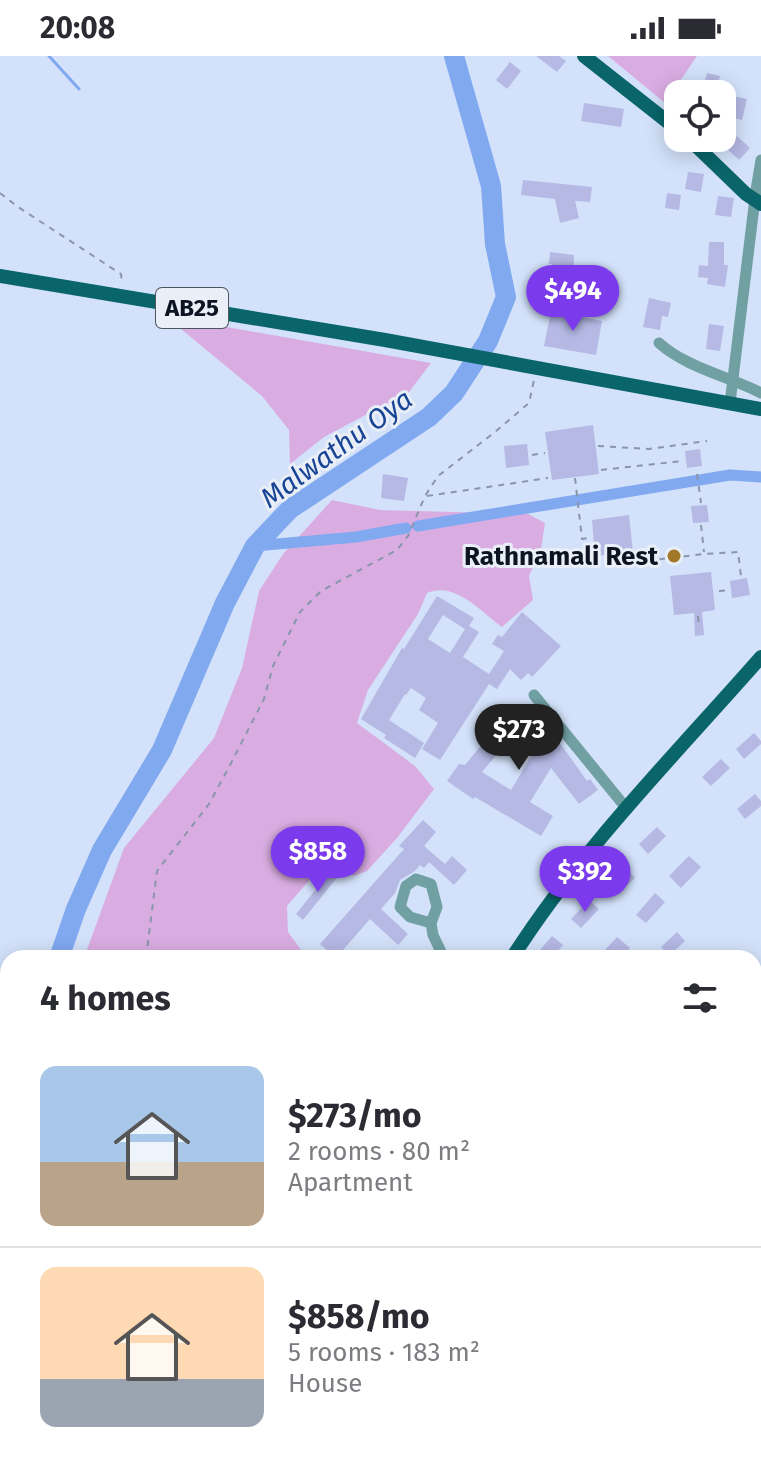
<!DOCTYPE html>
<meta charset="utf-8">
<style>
:root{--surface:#fff;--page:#f7f7f7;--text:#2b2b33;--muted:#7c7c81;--line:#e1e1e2;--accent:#7c3aed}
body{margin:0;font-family:"Fira Sans",sans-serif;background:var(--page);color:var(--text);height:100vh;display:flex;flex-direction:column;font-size:30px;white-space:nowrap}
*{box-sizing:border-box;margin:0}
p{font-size:26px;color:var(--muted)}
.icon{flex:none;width:44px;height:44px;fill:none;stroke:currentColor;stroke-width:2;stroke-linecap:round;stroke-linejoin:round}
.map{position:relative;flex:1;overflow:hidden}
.sheet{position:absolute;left:0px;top:894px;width:762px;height:512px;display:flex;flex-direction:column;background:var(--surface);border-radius:24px 24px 0 0;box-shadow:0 4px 20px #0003}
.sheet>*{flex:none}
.tools{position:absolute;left:664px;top:24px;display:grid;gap:16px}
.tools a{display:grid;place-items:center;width:72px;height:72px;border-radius:16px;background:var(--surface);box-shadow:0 4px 20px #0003;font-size:40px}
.price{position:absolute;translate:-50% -68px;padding:0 18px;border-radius:28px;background:var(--accent);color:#fff;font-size:26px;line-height:52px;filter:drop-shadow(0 2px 4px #0008)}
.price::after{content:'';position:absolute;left:50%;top:48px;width:24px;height:18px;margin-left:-12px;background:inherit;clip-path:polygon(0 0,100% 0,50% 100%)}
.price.on{background:#222;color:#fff}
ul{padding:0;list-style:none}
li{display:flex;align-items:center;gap:24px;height:200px;padding:0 40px}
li+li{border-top:2px solid var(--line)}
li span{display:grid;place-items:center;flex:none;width:224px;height:160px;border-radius:16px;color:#555}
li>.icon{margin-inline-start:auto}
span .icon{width:96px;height:96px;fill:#fffc;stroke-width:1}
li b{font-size:34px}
h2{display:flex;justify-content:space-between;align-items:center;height:96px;padding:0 40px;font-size:34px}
.status{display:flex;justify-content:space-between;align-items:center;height:56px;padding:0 40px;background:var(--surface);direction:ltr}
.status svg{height:22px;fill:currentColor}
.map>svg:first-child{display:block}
</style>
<div class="status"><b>20:08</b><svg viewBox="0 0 49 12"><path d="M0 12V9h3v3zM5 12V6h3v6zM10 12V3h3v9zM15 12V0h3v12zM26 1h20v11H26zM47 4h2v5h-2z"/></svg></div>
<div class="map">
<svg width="761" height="1406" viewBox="0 0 761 1406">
<rect width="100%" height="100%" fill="#d3e2fa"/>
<path fill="#c1d6fc" d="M304,1398h140l-3,8h-139z"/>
<g fill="#daade2">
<path d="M608,0h89l-32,47z"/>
<path d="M181,263l250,44 -22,29 -85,45 -34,27 -1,-34 -27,-34 -81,-67z"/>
<path d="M332,444l48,10 148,4 17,9 -4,26 -12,27 4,24 -31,27c-21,-15 -47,-46 -75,-34l-9,21 -50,76 -11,33 58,43 19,23 -37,49 -30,33 -13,5 -25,-14 -9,6 -33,38 1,26 19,26h-223l40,-110 90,-110 28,-70 17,-77 24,-37z"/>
<path d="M8,1211v187h286l-3,8h-291v-149z"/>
<path d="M444,1398h186l-3,8h-186z"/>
</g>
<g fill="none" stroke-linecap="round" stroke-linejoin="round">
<path stroke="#81a9f0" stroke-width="3" d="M49,0l30,33"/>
<g stroke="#81a9f0" stroke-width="11">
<path d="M418,470l312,-51 31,2"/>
<path d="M255,490l101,-9 50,-9"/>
</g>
<g stroke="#81a9f0" stroke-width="20">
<path d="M59,902l17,-49 26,-59 60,-100 63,-147 30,-57 35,-37 139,-92 25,-24 34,-52 18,-44 -11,-53 -4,-58 -37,-130"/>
<path d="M0,1078l8,-24"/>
</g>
</g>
<g fill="#b5b9e4" fill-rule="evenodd">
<path d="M536,0h23l7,5 -9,11z"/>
<path d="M510,6l11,9 -14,18 -11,-9z"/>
<path d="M707,17l13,3 -4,16 -13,-4z"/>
<path d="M728,39l19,4 -5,21 -18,-4z"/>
<path d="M584,47l40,6 -3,18 -40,-6z"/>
<path d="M737,80l13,12 -11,12 -13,-12z"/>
<path d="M688,116l16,2 -3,18 -16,-3z"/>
<path d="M523,124l69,7 -2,15 -15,-1 4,17 -19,5 -5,-24 -34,-4z"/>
<path d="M667,137l14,2 -2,15 -14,-2z"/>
<path d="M718,140l16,2 -3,19 -16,-2z"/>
<path d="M709,186h15v23h4l-3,22 -18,-3 1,-6 -10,-1 1,-12 9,1z"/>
<path d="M550,196l24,3 -1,34h13v11h-24v-18l-10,-1v-17h-3z"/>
<path d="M649,242l22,5 -3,14 -6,-1 -2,14 -17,-3z"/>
<path d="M551,255l51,10 -6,34 -52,-9z"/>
<path d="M709,268l15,2 -4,25 -14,-2z"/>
<path d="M593,369l6,49 -47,6 -7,-48z"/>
<path d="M527,388l2,21 -23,3 -2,-22z"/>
<path d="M700,393l2,17 -15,2 -2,-17z"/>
<path d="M383,418l25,4 -4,23 -23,-3z"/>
<path d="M707,449l2,17 -16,1 -2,-17z"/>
<path d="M629,459l4,37 -38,4 -3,-36z"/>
<path d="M711,516l4,38 -13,2 2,23 -9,1 -1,-23 -20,2 -4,-39z"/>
<path d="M747,522l3,17 -18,3 -2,-17z"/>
<path d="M437,540l37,22 -5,8 10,6 -16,25 26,17 15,-23 -12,-7 6,-9 4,2 20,-25 39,34 -29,31 -4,-4 -7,7 -11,-11 -13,20 -8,-5 -49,76 -18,-11 16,-26 -19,-13 7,-12 -15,-10 -5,7 -1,-1 -16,26 35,23 -9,15 -31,-20 2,-3 -25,-16 41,-71 2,1zM443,559l22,14 -15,24 -22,-14z"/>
<path d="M512,658l17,14 12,-8 24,30 22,31 3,-2 8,11 -19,14 -28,-36 -21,34 23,14 -12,20 -66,-39 -2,2 -26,-18 12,-17 6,1 36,-44 3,2zM519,672l16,22 -24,40 -29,-18z"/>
<path d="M754,677l7,8v3l-17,15 -8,-10z"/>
<path d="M721,703l9,9 -19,18 -9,-9z"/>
<path d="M755,738l6,7v5l-16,13 -8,-10z"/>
<path d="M423,764l13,12 -12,14 21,18 7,-8 15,14 -13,15 -25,-23 -5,6 -4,-3 -5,6 -15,9 -5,13 -14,16 27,25 -10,11 -28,-26 -34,39 -16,-14 84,-95 -5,-3z"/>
<path d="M657,771l9,9 -18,18 -9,-10z"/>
<path d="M689,800l12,11 -20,21 -12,-12z"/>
<path d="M623,809l12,13 -18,16 -12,-13z"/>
<path d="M332,813l7,6 -36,45 -7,-6z"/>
<path d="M655,837l10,9 -19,21 -10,-8z"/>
<path d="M589,844l10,9 -18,19 -10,-9z"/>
<path d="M677,876l8,9 -16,15 -8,-9z"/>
<path d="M552,880l11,9 -11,13h-19z"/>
<path d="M617,881l13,11 -10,10h-15l-4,-4z"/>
</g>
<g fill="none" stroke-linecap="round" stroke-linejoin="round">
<g stroke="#8995a9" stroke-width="2" stroke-dasharray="6 6" stroke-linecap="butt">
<path d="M0,137l18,14 103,67 1,9"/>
<path d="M598,390l51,3 58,-8"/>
<path d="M532,399l13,-2"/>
<path d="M601,414l81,-9"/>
<path d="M697,418l4,29"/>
<path d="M575,422l7,61 7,-1"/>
<path d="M427,440l121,-18"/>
<path d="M701,469l3,27"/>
<path d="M617,502l1,6 86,-10 34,-2 3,24"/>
<path d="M719,535l11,-1"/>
<path d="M698,560l1,10"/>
<path d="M146,902l11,-87 52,-67 19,-35 36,-70 9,-33 27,-54 21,-21 76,-41 11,-14 17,-40 13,-20 57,-44 34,-29 5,-23"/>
<path d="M19,1406l7,-8"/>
</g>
<g stroke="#71a0a3" stroke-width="11">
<path d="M659,287c28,25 69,33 102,50"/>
<path d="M730,347l26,-213 5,-30"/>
<path d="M534,639l93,114"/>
<path d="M431,867l-21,-6 -10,-10 6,-21 10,-7 15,5 6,23 -6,16 2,12 11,23"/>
<path d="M754,1044l7,3"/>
<path d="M754,1089l7,-17"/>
<path d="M627,1406l3,-8"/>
</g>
<g stroke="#09656a" stroke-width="14">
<path d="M584,0l94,74"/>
<path d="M688,82l58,56 15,10"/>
<path d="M0,220l385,64 376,69"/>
<path d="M512,902c70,-110 163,-203 249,-301"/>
<path d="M296,1406l3,-8"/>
</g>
</g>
<circle fill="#a07827" stroke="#e9eef7" stroke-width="3" cx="674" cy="500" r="8"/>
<g text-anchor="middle" stroke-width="6" stroke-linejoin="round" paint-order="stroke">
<rect fill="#e9eef7" stroke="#4e5561" stroke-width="2" x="156" y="232" width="72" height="40" rx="6"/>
<g font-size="24" font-weight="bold" fill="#0c1421">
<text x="192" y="260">AB25</text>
</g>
<g font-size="26" font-weight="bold" fill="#0c1421" stroke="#e9eef7" text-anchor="end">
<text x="658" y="509">Rathnamali Rest</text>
</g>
<g font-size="28" font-style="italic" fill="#184495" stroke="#e9eef7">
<text transform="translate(336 392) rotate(-36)" y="10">Malwathu Oya</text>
</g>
</g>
</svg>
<div class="tools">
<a><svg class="icon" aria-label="locate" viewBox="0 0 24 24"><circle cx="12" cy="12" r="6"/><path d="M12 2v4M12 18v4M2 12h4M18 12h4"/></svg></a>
</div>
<b class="price" style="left:573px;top:277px">$494</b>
<b class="price on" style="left:519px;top:716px">$273</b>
<b class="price" style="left:318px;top:838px">$858</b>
<b class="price" style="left:585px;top:858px">$392</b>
<section class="sheet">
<h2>4 homes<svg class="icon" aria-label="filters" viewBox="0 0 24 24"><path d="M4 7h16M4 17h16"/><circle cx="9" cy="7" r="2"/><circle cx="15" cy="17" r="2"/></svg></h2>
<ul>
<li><span style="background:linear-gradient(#a9c7e8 60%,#b9a48a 0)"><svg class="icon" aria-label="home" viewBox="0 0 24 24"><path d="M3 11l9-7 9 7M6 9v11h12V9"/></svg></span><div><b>$273/mo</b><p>2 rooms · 80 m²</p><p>Apartment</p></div></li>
<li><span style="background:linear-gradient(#ffd9b3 70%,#9aa5b1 0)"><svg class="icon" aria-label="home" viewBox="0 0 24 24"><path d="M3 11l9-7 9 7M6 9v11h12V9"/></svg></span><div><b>$858/mo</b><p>5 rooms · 183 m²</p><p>House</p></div></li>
</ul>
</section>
</div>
